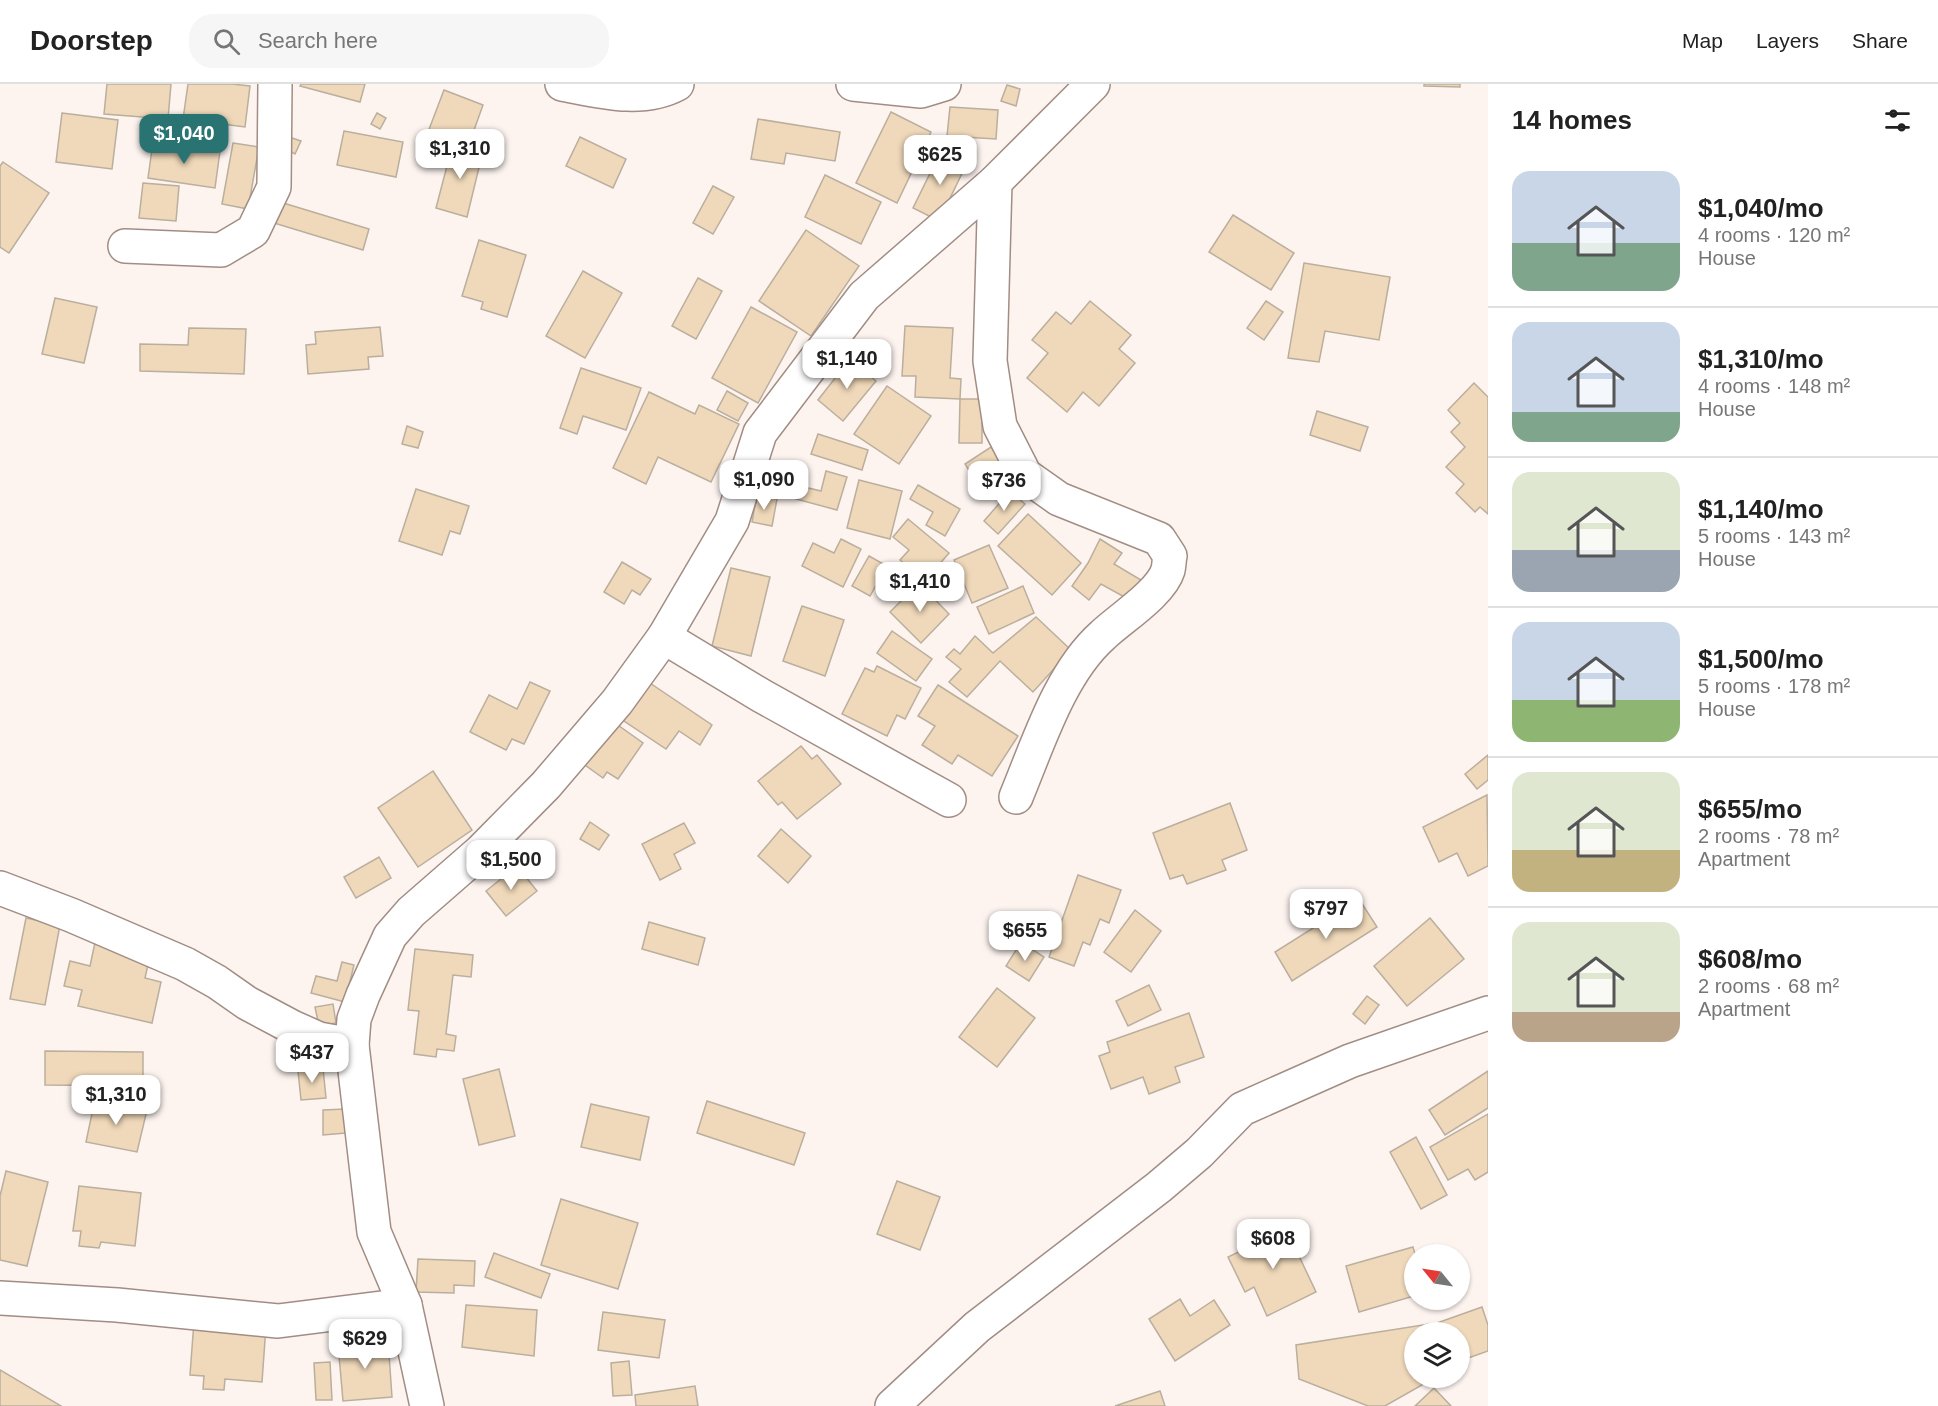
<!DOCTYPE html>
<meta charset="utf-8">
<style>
:root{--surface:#fff;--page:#f6f6f6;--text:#222;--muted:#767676;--line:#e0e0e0;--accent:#297372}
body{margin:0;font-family:Arial,sans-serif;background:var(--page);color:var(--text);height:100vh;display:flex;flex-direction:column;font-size:22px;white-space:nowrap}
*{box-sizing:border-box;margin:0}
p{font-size:20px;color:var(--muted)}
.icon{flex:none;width:33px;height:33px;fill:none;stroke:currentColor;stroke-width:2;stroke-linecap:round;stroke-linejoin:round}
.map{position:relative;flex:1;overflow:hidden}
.side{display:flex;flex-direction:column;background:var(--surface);width:450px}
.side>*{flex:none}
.needle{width:39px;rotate:300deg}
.buttons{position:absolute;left:1404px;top:1160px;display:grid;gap:12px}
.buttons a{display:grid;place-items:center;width:66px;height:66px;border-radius:50%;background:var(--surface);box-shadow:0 2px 4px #0004;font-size:30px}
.price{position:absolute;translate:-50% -51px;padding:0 14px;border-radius:12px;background:#fff;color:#222;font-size:20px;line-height:39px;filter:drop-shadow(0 2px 3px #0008)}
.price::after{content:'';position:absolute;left:50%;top:36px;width:18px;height:14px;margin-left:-9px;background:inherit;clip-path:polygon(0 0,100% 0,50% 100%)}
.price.on{background:var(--accent);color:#fff}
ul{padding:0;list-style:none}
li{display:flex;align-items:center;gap:18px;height:150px;padding:0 24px}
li+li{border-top:2px solid var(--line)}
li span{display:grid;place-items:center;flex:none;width:168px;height:120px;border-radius:18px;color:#555}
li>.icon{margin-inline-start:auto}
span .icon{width:72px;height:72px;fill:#fffc;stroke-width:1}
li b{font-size:26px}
h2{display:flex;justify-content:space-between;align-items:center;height:72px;padding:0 24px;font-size:26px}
header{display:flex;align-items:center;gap:36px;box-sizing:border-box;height:84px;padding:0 30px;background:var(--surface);border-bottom:2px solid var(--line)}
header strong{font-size:28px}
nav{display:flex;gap:33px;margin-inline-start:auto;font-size:21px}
.search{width:420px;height:54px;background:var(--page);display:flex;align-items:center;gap:15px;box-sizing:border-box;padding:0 21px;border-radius:24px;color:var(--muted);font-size:22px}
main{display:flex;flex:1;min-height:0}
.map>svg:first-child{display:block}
</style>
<header>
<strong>Doorstep</strong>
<div class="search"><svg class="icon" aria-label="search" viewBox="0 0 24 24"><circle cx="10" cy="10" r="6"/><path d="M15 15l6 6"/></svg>Search here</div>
<nav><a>Map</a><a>Layers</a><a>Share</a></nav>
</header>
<main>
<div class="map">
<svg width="1488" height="1322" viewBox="0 0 1488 1322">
<rect width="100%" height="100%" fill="#fdf4f0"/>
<g fill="#f0d9ba" stroke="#baae9d" stroke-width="1.5">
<path d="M107,0h64l-3,35 -64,-5z"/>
<path d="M188,0h44l18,2 -5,41 -62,-8z"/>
<path d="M301,0h64l-5,18 -60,-16z"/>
<path d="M1424,0h36v3l-36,-1z"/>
<path d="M1007,1l13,4 -4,17 -15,-5z"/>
<path d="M444,6l39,15 -15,42 -40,-15z"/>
<path d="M950,23l48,3 -2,29 -49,-3z"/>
<path d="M891,28l40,20 -34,71 -41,-20z"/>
<path d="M62,29l56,7 -6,49 -56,-7z"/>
<path d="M377,29l9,5 -6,11 -9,-5z"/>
<path d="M758,35l82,13 -5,29 -49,-8 -2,11 -33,-5z"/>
<path d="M344,47l59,11 -7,35 -59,-12z"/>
<path d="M580,53l46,22 -13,29 -47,-22z"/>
<path d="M292,54l9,3 -6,13 -9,-5z"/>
<path d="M153,58l67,9 -5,37 -67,-10z"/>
<path d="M233,59l26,4 -11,62 -26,-5z"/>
<path d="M453,59l30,8 -16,66 -31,-9z"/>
<path d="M941,67l26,12 -28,58 -26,-13z"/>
<path d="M3,78l46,31 -40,60 -9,-6v-81z"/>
<path d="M825,91l56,27 -20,42 -56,-27z"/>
<path d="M143,99l36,3 -3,35 -37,-3z"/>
<path d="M713,102l21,11 -21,37 -20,-11z"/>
<path d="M280,118l89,27 -6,21 -89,-27z"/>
<path d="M1233,131l61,38 -23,37 -62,-38z"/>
<path d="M806,146l53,36 -48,70 -52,-35z"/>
<path d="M479,156l47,15 -19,62 -26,-8 2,-7 -21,-6z"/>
<path d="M1304,179l86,14 -11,63 -54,-9 -6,31 -31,-4z"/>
<path d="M583,187l39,22 -37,65 -39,-22z"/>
<path d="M698,194l24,13 -26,48 -24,-13z"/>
<path d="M55,214l42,9 -13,56 -42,-9z"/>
<path d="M1090,217l41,34 -12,14 16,14 -36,43 -16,-14 -16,20 -40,-34 21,-25 -16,-13 24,-28 15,12z"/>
<path d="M1266,217l17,11 -19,28 -17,-12z"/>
<path d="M751,223l46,25 -39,71 -46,-25z"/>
<path d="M905,242l48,2 -3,50 11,1 -1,20 -45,-2 1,-21h-14z"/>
<path d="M380,243l3,29 -15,1 1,12 -61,5 -2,-29 10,-1 -1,-12z"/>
<path d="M189,244l57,1 -2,45 -104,-3v-27l48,1z"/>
<path d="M850,275l26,22 -33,40 -25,-21z"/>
<path d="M581,284l60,20 -15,42 -43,-14 -6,18 -17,-6z"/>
<path d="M1474,299l14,14v117l-8,-7 -5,5 -19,-19 8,-9 -18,-17 19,-20 -14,-15 9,-9 -12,-13z"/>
<path d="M887,302l44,30 -32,48 -45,-30z"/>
<path d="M727,307l21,12 -10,18 -21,-11z"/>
<path d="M649,308l46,22 4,-9 40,19 -28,58 -53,-25 -12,27 -33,-16z"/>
<path d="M960,315h22v44h-23z"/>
<path d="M1317,327l51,16 -8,24 -50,-16z"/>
<path d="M407,342l16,6 -5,16 -16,-4z"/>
<path d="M818,350l50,16 -6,20 -51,-16z"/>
<path d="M991,363l10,14 -10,7 13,20 -17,11 -22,-35z"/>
<path d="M826,387l21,6 -10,33 -41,-11 4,-13 21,5z"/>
<path d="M859,396l43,11 -12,48 -43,-11z"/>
<path d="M918,401l42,24 -15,27 -19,-11 7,-13 -23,-13z"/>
<path d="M416,405l53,17 -9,28 -10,-3 -8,24 -43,-14z"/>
<path d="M1010,407l15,13 -27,30 -14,-13z"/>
<path d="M757,411l20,4 -5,27 -20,-4z"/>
<path d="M1028,430l53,49 -29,32 -54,-49z"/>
<path d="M908,435l41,34 -24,28 -25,-21 9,-10 -16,-13z"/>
<path d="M841,455l20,10 -18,38 -41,-21 11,-23 21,10z"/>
<path d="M1100,455l22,14 -8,11 27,16 -13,19 -27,-15 -12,16 -17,-14 16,-23z"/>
<path d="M989,461l19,43 -36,15 -18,-43z"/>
<path d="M869,472l18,10 -17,30 -18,-10z"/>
<path d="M622,478l29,17 -11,16 -8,-5 -8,14 -20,-12z"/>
<path d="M731,484l39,9 -19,79 -39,-10z"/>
<path d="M919,499l30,31 -28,29 -31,-31z"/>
<path d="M1023,502l11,27 -45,21 -12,-27z"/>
<path d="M802,522l42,14 -19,56 -42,-15z"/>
<path d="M1036,533l35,33 -38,42 -33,-31 -33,36 -18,-15 12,-13 -15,-12 8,-8 6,5 15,-18 18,17z"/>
<path d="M892,547l40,28 -16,22 -39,-28z"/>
<path d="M877,582l44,22 -16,31 -8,-4 -10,21 -45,-22 23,-46 9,4z"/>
<path d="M644,595l68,46 -12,20 -21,-14 -13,18 -48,-32z"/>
<path d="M530,598l20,9 -26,53 -12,-5 -6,11 -36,-18 19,-37 28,14z"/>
<path d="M938,601l80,51 -26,40 -34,-21 -6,9 -30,-19 13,-19 -17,-10z"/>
<path d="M615,639l28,20 -25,36 -11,-7 -4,6 -18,-13z"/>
<path d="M801,662l11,13 5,-4 24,29 -44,35 -15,-17 -4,3 -20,-24z"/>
<path d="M1488,671v25l-11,9 -12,-15z"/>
<path d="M433,687l39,59 -54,37 -40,-59z"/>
<path d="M1487,711l1,71 -20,10 -11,-23 -18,9 -16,-35z"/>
<path d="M1230,719l17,47 -25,10 4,10 -39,14 -4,-9 -13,4 -17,-46z"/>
<path d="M590,738l19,13 -10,15 -19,-11z"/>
<path d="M684,739l11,20 -21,11 7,15 -21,11 -18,-36z"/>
<path d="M781,745l30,27 -23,27 -30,-27z"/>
<path d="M379,773l12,21 -35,20 -12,-21z"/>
<path d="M517,782l20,25 -31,25 -20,-25z"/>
<path d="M1078,791l43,15 -12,33 -9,-4 -10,26 -7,-3 -9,24 -25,-9z"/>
<path d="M1359,815l18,28 -85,54 -17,-29z"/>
<path d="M1135,826l26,21 -30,41 -27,-20z"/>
<path d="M26,834l34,7 -15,80 -35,-6z"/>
<path d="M1430,834l34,41 -57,47 -33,-40z"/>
<path d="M649,838l56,16 -7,27 -56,-16z"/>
<path d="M96,854l55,13 -6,27 16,4 -9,41 -74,-17 4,-16 -18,-4 6,-25 20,5z"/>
<path d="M1021,858l23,15 -15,24 -23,-15z"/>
<path d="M415,865l58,6 -2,22 -18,-2 -7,59 10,2 -2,15 -17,-2 -1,8 -22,-3 5,-43 -11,-1z"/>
<path d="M342,878l12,3 -9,37 -34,-9 5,-17 21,5z"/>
<path d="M1149,901l12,25 -33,16 -12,-25z"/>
<path d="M997,904l38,30 -38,49 -38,-30z"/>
<path d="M1367,912l12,9 -14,19 -12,-10z"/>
<path d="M333,920l3,19 -17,3 -4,-19z"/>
<path d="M1189,929l15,44 -29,10 5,15 -31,12 -6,-17 -32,12 -12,-33 11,-4 -3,-10z"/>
<path d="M45,967l98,1v34l-98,-1z"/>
<path d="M323,984l3,30 -25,2 -3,-29z"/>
<path d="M499,985l16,67 -36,9 -16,-66z"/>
<path d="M1488,987v37l-43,27 -16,-25z"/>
<path d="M95,1015l52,11 -10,42 -51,-10z"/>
<path d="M707,1017l98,32 -11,32 -97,-32z"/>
<path d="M591,1020l58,13 -9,43 -59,-13z"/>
<path d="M345,1025l1,24 -23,2v-25z"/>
<path d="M1488,1030v58l-13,8 -7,-11 -20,11 -18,-33z"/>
<path d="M1416,1053l31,58 -26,14 -31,-57z"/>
<path d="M6,1087l42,11 -21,84 -27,-6v-64z"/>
<path d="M897,1097l43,16 -20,53 -43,-16z"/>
<path d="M79,1102l62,7 -6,53 -34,-4 -2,6 -20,-2 2,-15h-8z"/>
<path d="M561,1115l77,24 -20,66 -77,-24z"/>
<path d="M1282,1136l34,72 -49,24 -13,-29 -9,5 -17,-35 33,-16 -5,-9z"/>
<path d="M1413,1163l2,7 -1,42 -55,16 -13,-46z"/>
<path d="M494,1169l56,21 -9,24 -56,-21z"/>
<path d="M418,1175l57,2 -1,25 -20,-1v8l-38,-1z"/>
<path d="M1180,1215l10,17 24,-16 16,25 -55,36 -26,-42z"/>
<path d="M466,1221l71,5 -3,46 -72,-9z"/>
<path d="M1482,1223l6,18v26l-28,10v-29h-20l-3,-9z"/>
<path d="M603,1228l62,8 -6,38 -61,-8z"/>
<path d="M194,1237l72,5 -4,56 -37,-3 -1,11 -21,-1 1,-13 -14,-1z"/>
<path d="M1429,1240l3,8h-18v45h22l-51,29h-17l-69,-27 -3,-34z"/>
<path d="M388,1256l4,57 -49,4 -5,-57z"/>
<path d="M629,1277l3,34 -19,1 -2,-33z"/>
<path d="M330,1278l2,38h-16l-2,-37z"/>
<path d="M0,1286l61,36h-61z"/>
<path d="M695,1302l3,20h-62l-1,-11z"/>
<path d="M1434,1304l17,18h-36z"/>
<path d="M1160,1307l5,15h-50z"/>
</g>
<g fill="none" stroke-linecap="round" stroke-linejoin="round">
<g stroke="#a18d84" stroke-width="36">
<g id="minor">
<path d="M562,0c37,7 80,19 115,0"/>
<path d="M853,0l68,7 23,-7"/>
<path d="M995,98l-5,179 10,65 25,49 34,24 100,40 11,17c-1,4 -1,10 -2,14 -7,23 -47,48 -65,65 -43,38 -65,109 -87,162"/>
<path d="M125,162l96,4 32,-19 21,-44 1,-103"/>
<path d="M664,553l98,59 187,104"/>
<path d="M0,804l71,27 114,49 32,18 30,21 45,24 27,12 33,6"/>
<path d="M0,1214l117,7 161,16 127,-16"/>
<path d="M427,1322l-22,-101 -31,-73 -22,-187 2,-26 9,-24 27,-59 21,-24 70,-61 65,-66 71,-83 47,-65 68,-116 28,-88 104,-137 131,-114 98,-98"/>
<path d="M892,1322l85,-79 182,-140 40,-34 43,-44 108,-48 138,-48"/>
</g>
</g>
<use href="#minor" stroke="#fff" stroke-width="33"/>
</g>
</svg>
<div class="buttons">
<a><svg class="needle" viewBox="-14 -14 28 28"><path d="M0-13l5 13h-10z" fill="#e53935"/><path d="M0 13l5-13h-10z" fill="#767676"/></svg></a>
<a><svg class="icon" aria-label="layers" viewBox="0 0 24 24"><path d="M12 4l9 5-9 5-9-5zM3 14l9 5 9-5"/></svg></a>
</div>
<b class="price on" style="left:184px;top:81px">$1,040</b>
<b class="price" style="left:460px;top:96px">$1,310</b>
<b class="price" style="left:940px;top:102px">$625</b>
<b class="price" style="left:847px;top:306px">$1,140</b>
<b class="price" style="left:764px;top:427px">$1,090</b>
<b class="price" style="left:1004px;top:428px">$736</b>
<b class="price" style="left:920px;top:529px">$1,410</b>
<b class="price" style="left:511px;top:807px">$1,500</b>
<b class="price" style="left:1326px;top:856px">$797</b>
<b class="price" style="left:1025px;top:878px">$655</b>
<b class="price" style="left:312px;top:1000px">$437</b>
<b class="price" style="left:116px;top:1042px">$1,310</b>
<b class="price" style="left:1273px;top:1186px">$608</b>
<b class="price" style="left:365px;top:1286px">$629</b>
</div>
<section class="side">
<h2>14 homes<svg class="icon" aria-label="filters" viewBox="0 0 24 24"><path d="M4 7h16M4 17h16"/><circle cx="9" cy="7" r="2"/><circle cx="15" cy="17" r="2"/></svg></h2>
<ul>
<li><span style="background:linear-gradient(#c9d6e8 60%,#7fa58c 0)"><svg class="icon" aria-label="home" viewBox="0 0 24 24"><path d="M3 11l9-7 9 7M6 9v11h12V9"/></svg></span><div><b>$1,040/mo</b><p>4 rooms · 120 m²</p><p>House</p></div></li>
<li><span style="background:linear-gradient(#c9d6e8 75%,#7fa58c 0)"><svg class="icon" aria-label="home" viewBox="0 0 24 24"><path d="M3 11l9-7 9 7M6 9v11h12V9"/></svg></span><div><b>$1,310/mo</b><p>4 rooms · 148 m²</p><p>House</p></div></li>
<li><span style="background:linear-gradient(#dfe7d0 65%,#9aa5b1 0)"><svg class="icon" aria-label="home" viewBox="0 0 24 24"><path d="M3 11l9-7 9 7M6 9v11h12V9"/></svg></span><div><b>$1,140/mo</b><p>5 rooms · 143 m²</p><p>House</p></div></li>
<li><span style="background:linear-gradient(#c9d6e8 65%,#8fb573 0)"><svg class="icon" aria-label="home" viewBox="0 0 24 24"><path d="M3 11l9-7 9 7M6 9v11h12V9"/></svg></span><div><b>$1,500/mo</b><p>5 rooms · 178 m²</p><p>House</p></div></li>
<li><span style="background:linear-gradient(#dfe7d0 65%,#c2b280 0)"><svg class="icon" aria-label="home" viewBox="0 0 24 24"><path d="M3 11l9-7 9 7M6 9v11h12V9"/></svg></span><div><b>$655/mo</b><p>2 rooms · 78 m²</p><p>Apartment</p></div></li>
<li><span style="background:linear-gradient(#dfe7d0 75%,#b9a48a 0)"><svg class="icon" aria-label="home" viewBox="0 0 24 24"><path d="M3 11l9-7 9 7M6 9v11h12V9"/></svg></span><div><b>$608/mo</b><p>2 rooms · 68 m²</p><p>Apartment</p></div></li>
</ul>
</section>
</main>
